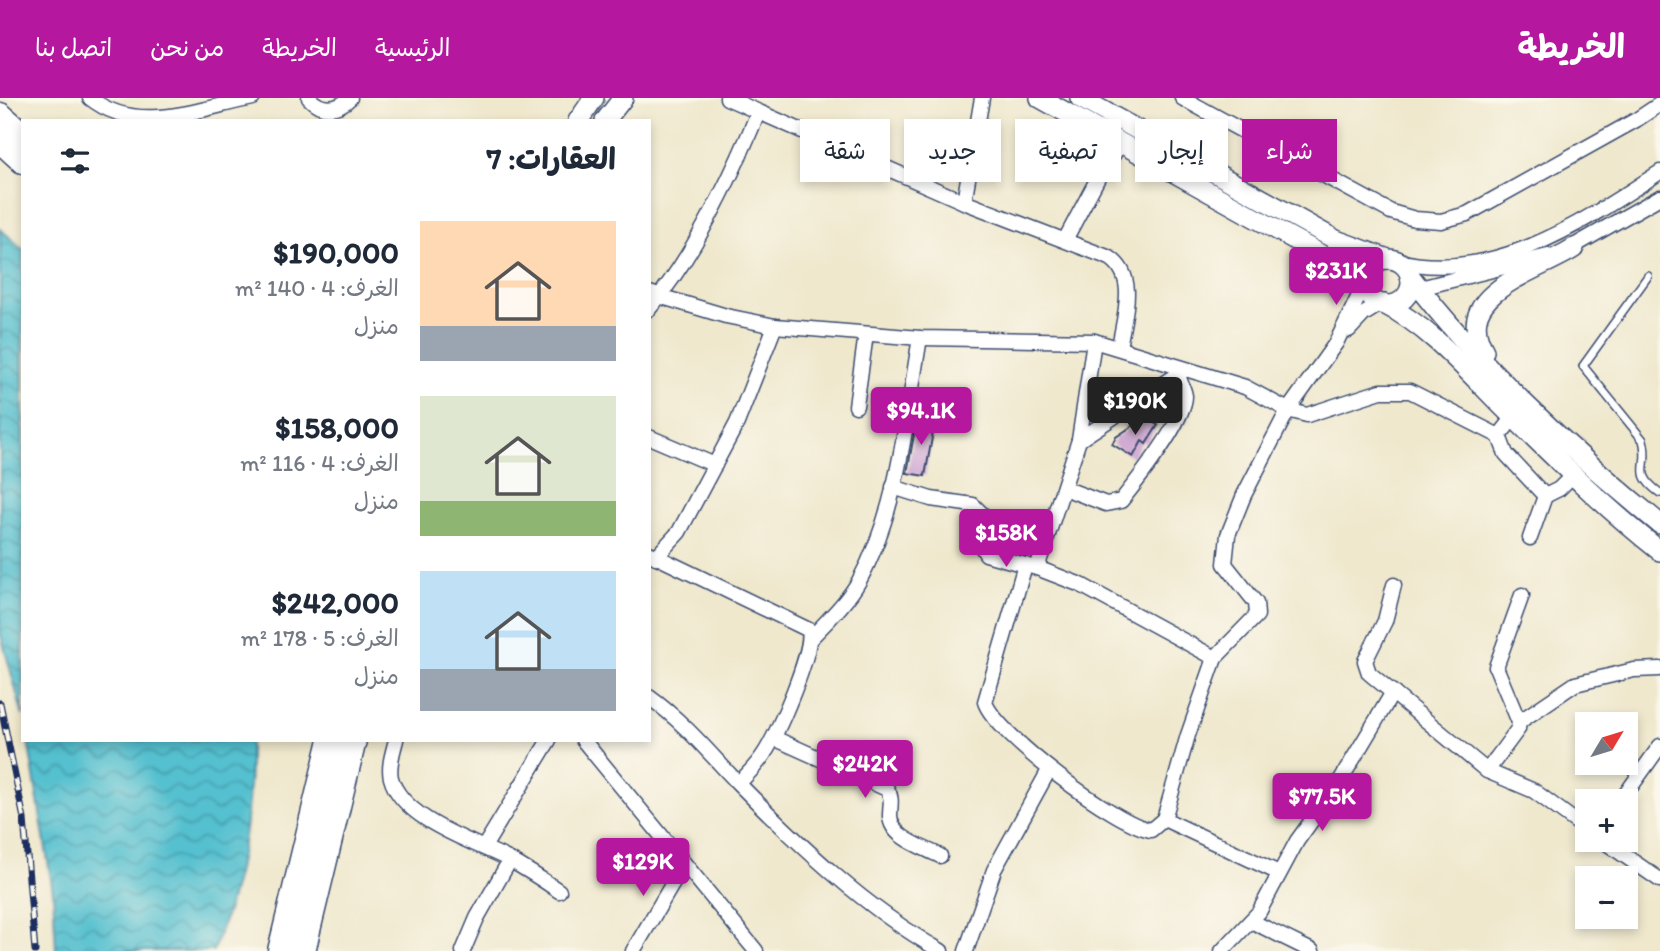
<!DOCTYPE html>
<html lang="ar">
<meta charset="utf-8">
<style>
:root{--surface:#fff;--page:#f6f6f7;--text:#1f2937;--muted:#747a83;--accent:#b5179e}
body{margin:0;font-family:Itim,"Playpen Sans Arabic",sans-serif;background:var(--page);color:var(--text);direction:rtl;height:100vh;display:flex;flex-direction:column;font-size:26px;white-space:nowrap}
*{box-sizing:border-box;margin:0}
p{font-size:23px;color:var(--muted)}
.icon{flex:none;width:38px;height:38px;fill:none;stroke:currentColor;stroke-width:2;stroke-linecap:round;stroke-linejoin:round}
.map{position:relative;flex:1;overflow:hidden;direction:ltr}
.panel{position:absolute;left:21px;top:21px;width:630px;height:623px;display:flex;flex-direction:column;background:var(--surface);border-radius:0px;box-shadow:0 4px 10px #0003;direction:rtl}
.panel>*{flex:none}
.guide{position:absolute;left:672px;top:21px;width:665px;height:63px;direction:rtl;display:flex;gap:14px}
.needle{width:46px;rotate:52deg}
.buttons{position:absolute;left:1575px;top:614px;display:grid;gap:14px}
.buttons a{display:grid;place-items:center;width:63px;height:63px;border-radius:0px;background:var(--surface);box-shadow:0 4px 10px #0003;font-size:35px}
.price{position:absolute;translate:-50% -60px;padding:0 16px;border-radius:7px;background:var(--accent);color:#fff;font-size:23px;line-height:46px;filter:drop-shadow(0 2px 4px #0008)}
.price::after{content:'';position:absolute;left:50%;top:42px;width:21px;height:16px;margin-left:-10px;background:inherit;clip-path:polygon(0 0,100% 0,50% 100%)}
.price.current{background:#222;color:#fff}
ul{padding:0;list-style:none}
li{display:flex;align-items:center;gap:21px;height:175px;padding:0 35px}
li span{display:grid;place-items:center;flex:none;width:196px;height:140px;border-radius:0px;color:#555}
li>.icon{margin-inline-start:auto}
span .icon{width:84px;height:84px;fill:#fffc;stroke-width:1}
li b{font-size:30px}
h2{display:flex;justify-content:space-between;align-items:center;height:84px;padding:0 35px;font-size:30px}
.chip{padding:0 24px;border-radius:0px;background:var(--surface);box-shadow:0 4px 10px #0003;font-size:24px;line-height:63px}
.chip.current{background:var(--accent);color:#fff}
header{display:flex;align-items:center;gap:42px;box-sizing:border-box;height:98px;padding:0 35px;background:var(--accent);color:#fff}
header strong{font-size:33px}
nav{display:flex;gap:38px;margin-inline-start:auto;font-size:24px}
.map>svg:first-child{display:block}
</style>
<header>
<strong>الخريطة</strong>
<nav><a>الرئيسية</a><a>الخريطة</a><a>من نحن</a><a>اتصل بنا</a></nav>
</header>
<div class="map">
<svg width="1660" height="853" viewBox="0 0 1660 853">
<defs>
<pattern id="water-waves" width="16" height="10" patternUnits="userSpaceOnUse" patternTransform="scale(1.75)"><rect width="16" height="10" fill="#54c0cf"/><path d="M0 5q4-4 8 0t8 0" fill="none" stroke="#459cab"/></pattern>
</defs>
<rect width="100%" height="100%" fill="#fbf7ec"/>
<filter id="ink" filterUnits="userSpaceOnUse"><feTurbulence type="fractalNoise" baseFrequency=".0143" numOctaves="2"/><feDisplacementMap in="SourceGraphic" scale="14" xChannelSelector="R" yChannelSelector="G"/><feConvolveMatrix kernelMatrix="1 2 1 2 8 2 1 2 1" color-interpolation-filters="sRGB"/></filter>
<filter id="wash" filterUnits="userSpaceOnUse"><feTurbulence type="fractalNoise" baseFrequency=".00686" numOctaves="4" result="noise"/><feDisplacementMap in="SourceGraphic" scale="28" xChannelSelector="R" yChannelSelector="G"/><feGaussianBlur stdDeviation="1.57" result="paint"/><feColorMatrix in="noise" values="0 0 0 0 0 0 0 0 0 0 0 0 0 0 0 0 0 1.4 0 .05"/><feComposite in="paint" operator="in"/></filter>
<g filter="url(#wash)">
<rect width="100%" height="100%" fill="#efe8cd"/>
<g fill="url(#water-waves)" stroke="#387896" stroke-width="2">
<path d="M0,131l23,20v467l-23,-84z"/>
<path d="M28,642h222c1,76 -9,140 -37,211h-157l-3,-59z"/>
</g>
<g id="blocks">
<g fill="#cca4d1">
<path d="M917,320l18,3 -10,55 -18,-3z"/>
<path d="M1145,320l13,7 -12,19 -4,-3 -9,16 -21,-13 4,-7 18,-12 5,4z"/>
</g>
</g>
</g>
<g filter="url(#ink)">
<use href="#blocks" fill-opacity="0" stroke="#3b4b6f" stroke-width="2"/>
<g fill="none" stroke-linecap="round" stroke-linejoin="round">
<g stroke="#3b4b6f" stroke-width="10">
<path id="lane" d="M1648,178l-65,90 60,74c8,27 -12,32 17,53"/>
</g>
<g stroke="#3b4b6f" stroke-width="17">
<g id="street">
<path d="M90,0c47,38 110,10 163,0"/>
<path d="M309,0c12,13 28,13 41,0"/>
<path d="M727,0l237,104 146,56c29,19 13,61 9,90"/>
<path d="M1182,0l209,114 24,7 26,2 26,-7 169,-94 24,-16"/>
<path d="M964,104l18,-104"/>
<path d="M1065,142l34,-64 22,-33"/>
<path d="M1567,152l93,-53"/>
<path d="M1395,162c95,26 190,-39 265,-88"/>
<path d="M649,195l77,23 49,10 145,12 174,3 151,46 43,23 19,5 74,-24h29l89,45 15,-19"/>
<path d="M1405,199l15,-9 128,-32"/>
<path d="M649,211c45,-53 82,-131 109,-196"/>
<path d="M1349,232l15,-16 18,-11"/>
<path d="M1094,243l-15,99 -42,128 -12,-3 -40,137c10,32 133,124 166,128l13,-11"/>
<path d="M856,308l10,-72"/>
<path d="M1499,338l7,18 39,42 14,-7 13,-13"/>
<path d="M649,339l66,28"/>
<path d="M1079,342l104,-69"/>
<path d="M893,389l38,12 42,6 10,10v34l3,5 39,11"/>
<path d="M1064,390l42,16 15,-3c16,-20 64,-80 64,-105 -1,-7 -5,-14 -7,-21"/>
<path d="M1530,440l15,-42"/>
<path d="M649,455l160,77c5,21 -32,105 -45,124 -7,11 -16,20 -25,29"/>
<path d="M656,459l23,-25 58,-109 38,-97"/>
<path d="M1037,470l44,17 134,73"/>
<path d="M1394,487l-9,36 -20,40 4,12 118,98 47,20 53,39"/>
<path d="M811,540c17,-18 36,-36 48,-57 40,-73 47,-163 61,-243"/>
<path d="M649,599c36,26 59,55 89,86 61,62 127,125 203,168"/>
<path d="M1519,624l56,-38 59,-14 26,-1"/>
<path d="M774,640l113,51c6,9 3,17 3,27 1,22 33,31 50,40"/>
<path d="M396,642c-3,12 -8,26 -5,38 11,42 84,64 117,81 18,10 35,21 51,32"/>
<path d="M583,642l173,211"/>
<path d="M1487,673l31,-42 1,-7 -23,-55 26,-72"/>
<path d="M1620,704l40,-56"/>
<path d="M1602,742l58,40"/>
<path d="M484,749l65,-107"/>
<path d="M1279,775l-115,-54 24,-84 27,-77 42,-43 -1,-12 -31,-39 3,-29 16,-40 44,-85 48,-67 29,-60"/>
<path d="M1251,823l61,30"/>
<path d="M463,853l14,-33 33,-58"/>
<path d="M633,853l50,-85"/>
<path d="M966,853l28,-81 55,-100"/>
<path d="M1222,853l37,-39 38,-71 43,-60 53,-89"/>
</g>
</g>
<g stroke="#3b4b6f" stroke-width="22">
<g id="secondary">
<path d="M1040,0l275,153 37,24 15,16"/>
<path d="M1080,0l256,142 52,19"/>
<path d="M578,23l16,-23"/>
<path d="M605,23l18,-23"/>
<circle cx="1388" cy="184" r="23"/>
<path d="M1410,178c66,87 165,179 250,248"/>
<path d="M1384,206c47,24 81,65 118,102 51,50 102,101 158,145"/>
<path d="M1484,253c-34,-58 53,-79 90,-103"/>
</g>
</g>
<g stroke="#3b4b6f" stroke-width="29">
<g id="highway">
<path d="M0,18l23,20"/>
<path d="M0,41l23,21"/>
<path d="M281,853l51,-211"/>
<path d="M302,853l51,-211"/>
</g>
</g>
<use href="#lane" stroke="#fff" stroke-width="7"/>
<use href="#street" stroke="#fff" stroke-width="14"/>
<use href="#secondary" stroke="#fff" stroke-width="19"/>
<use href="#highway" stroke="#fff" stroke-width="26"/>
<g stroke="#1b2f5e" stroke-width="7">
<path id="rail" d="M0,605l24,116 11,132"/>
</g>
<use href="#rail" stroke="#fbf7ec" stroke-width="4.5" stroke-dasharray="13" stroke-linecap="butt"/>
</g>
</g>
</svg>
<div class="buttons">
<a><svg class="needle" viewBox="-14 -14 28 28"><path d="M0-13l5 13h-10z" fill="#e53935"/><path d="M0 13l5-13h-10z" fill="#747a83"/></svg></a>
<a>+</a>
<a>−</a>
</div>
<b class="price" style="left:1336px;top:209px">$231K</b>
<b class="price current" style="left:1135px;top:339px">$190K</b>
<b class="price" style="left:921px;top:349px">$94.1K</b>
<b class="price" style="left:1006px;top:471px">$158K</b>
<b class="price" style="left:865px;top:702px">$242K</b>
<b class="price" style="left:1322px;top:735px">$77.5K</b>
<b class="price" style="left:643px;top:800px">$129K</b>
<div class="guide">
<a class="chip current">شراء</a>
<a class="chip">إيجار</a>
<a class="chip">تصفية</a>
<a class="chip">جديد</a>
<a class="chip">شقة</a>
</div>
<section class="panel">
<h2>العقارات: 7<svg class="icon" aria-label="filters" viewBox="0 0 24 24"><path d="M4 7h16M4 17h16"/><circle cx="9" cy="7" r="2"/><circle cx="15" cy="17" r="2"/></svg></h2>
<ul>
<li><span style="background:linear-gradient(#ffd9b3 75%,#9aa5b1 0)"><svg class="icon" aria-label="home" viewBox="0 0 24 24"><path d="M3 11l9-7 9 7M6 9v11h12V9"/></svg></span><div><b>$190,000</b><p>الغرف: 4 · 140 m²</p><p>منزل</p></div></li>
<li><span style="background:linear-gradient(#dfe7d0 75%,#8fb573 0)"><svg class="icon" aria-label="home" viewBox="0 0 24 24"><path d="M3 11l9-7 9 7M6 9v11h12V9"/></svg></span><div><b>$158,000</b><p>الغرف: 4 · 116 m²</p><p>منزل</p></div></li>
<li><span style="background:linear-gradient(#bfe0f5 70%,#9aa5b1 0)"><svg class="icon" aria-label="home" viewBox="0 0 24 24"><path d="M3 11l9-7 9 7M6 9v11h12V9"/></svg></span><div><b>$242,000</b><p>الغرف: 5 · 178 m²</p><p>منزل</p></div></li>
</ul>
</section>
</div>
